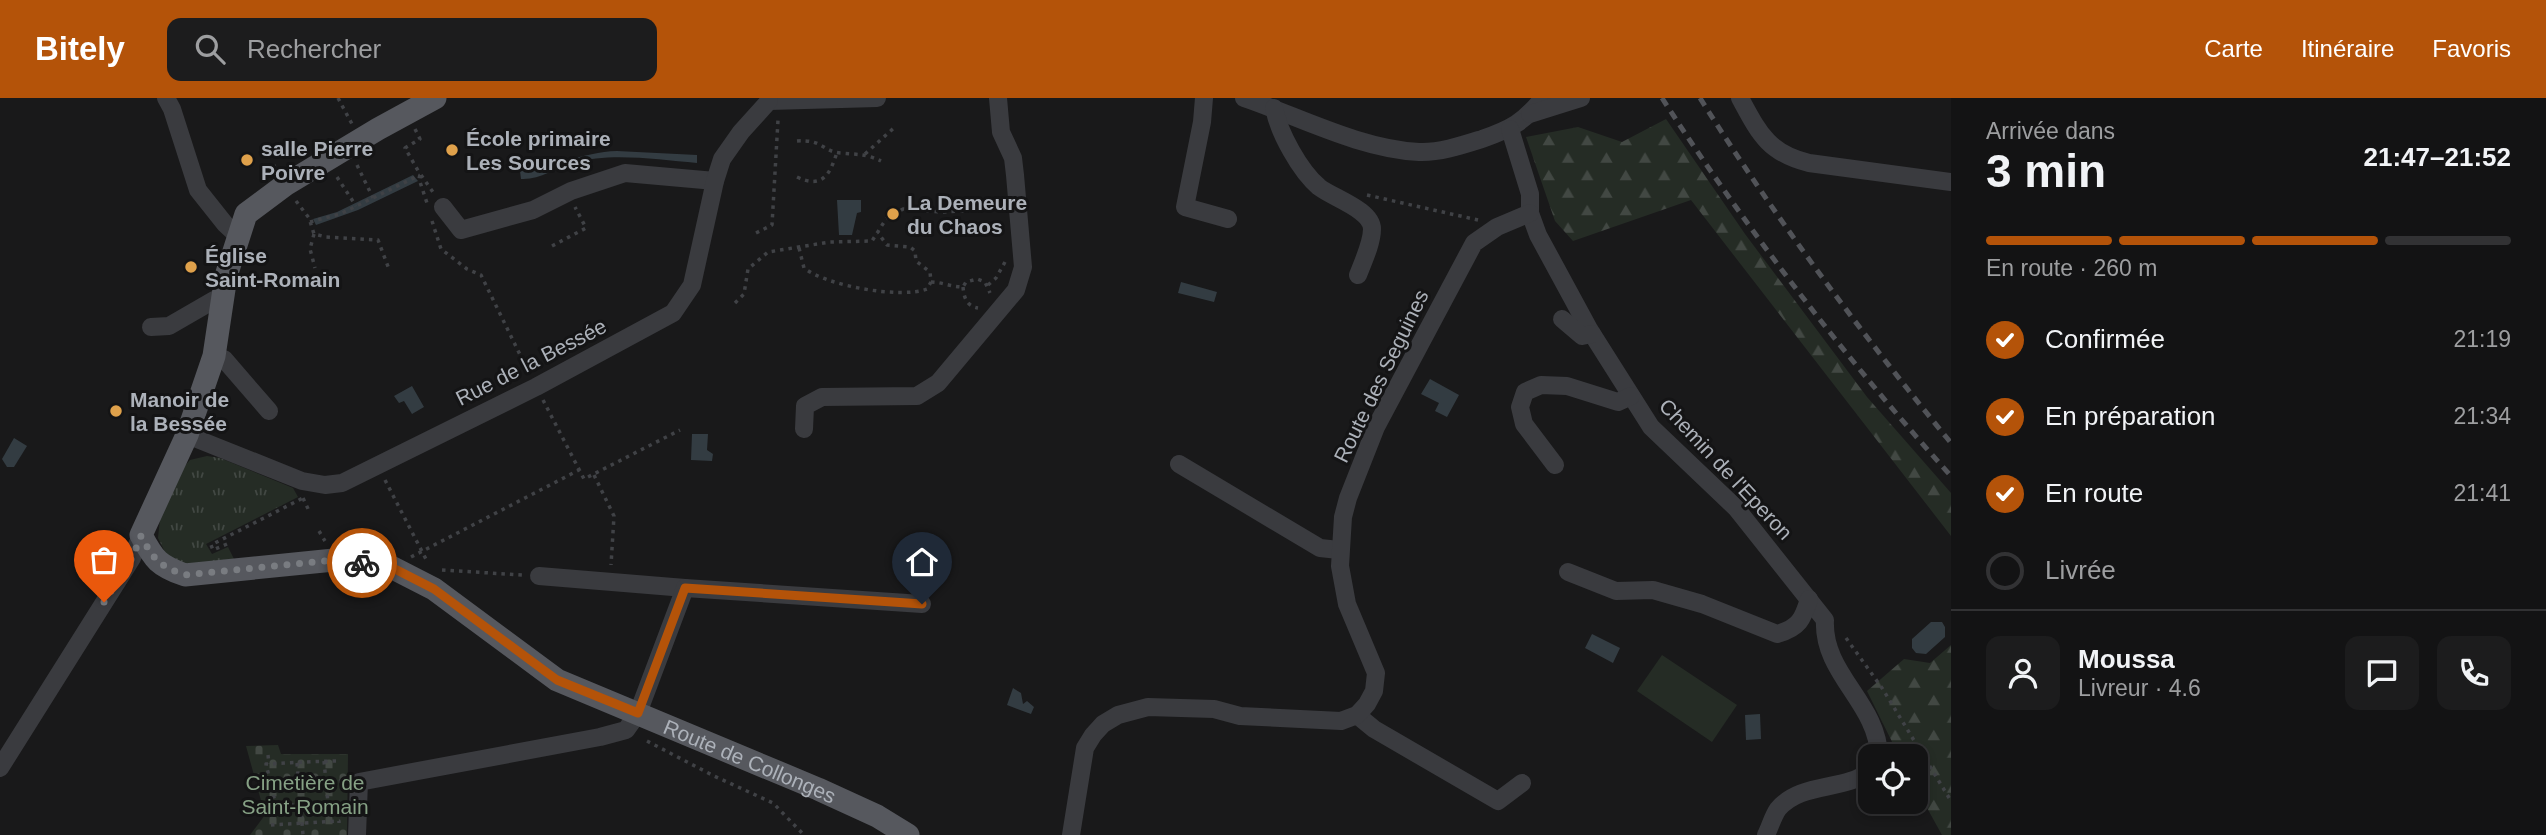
<!DOCTYPE html>
<html lang="fr">
<meta charset="utf-8">
<style>
body{margin:0;font-family:Arial,sans-serif;background:#1c1c1d;color:#f1f3f6;height:100vh;display:flex;flex-direction:column;font-size:26px;white-space:nowrap}
*{box-sizing:border-box;margin:0}
p{font-size:23px;color:#9d9ea0}
.icon{flex:none;width:38px;height:38px;fill:none;stroke:currentColor;stroke-width:2;stroke-linecap:round;stroke-linejoin:round}
.map{position:relative;flex:1;overflow:hidden}
.drawer{display:flex;flex-direction:column;background:#131314;width:595px}
.drawer>*{flex:none}
.buttons{position:absolute;left:1858px;top:646px;display:grid;gap:14px}
.buttons a{display:grid;place-items:center;width:70px;height:70px;border-radius:14px;background:#131314;box-shadow:0 4px 10px #0003,0 0 0 2px #323234;font-size:35px}
.pin{position:absolute;display:grid;place-items:center;width:60px;height:60px;color:#fff;margin:-72px -30px;border-radius:50% 50% 50% 0;rotate:-45deg;box-shadow:0 0 7px #0007}
.pin .icon{rotate:45deg}
.courier{position:absolute;display:grid;place-items:center;width:70px;height:70px;margin:-35px;border:5px solid #b45309;border-radius:50%;background:#fff;color:#222;box-shadow:0 2px 9px #0007}
.overview em{font-style:normal;font-weight:700}
.overview div{display:flex;flex-direction:column-reverse}
.overview{display:flex;align-items:center;justify-content:space-between;height:119px;padding:0 35px}
h1{font-size:46px;font-weight:700;line-height:52px}
.bar{display:grid;grid-template-columns:repeat(4,1fr);gap:10px 7px;align-content:center;height:84px;padding:0 35px}
.bar i{height:9px;border-radius:5px;background:#323234}
.bar .active{background:#b45309}
.bar p{grid-column:span 4}
.line{display:flex;align-items:center;gap:18px;padding:0 35px;border-top:2px solid #323234}
.line div{flex:1}
.round{display:grid;place-items:center;flex:none;width:74px;height:74px;border-radius:14px;background:#1c1c1d}
ol{padding:0 35px;list-style:none}
li{display:flex;align-items:center;gap:21px;height:77px}
li p{margin-inline-start:auto}
li .icon{padding:7px;border-radius:50%;background:#b45309;color:#fff;stroke-width:4}
li:last-child{color:#9d9ea0}
li i{width:38px;height:38px;border:4px solid #323234;border-radius:50%}
header{display:flex;align-items:center;gap:42px;box-sizing:border-box;height:98px;padding:0 35px;background:#b45309;color:#fff}
header strong{font-size:33px}
nav{display:flex;gap:38px;margin-inline-start:auto;font-size:24px}
.search{width:490px;height:63px;background:#1c1c1d;display:flex;align-items:center;gap:18px;box-sizing:border-box;padding:0 24px;border-radius:14px;color:#9d9ea0;font-size:26px}
main{display:flex;flex:1;min-height:0}
.map>svg:first-child{display:block}
</style>
<header>
<strong>Bitely</strong>
<div class="search"><svg class="icon" aria-label="search" viewBox="0 0 24 24"><circle cx="10" cy="10" r="6"/><path d="M15 15l6 6"/></svg>Rechercher</div>
<nav><a>Carte</a><a>Itinéraire</a><a>Favoris</a></nav>
</header>
<main>
<div class="map">
<svg width="1951" height="737" viewBox="0 0 1951 737">
<defs>
<pattern id="grass-tufts" width="24" height="20" patternUnits="userSpaceOnUse" patternTransform="scale(1.75)"><rect width="24" height="20" fill="#252c25"/><path d="M3 7l-1-3M5 7V3M7 7l1-3M15 17l-1-3M17 17v-4M19 17l1-3" fill="none" stroke="#424843"/></pattern>
<pattern id="forest-firs" width="22" height="20" patternUnits="userSpaceOnUse" patternTransform="scale(1.75)"><rect width="22" height="20" fill="#252c25"/><path d="M5 1l3.5 6h-7zM16 11l3.5 6h-7z" fill="#424843"/></pattern>
<pattern id="cemetery-stones" width="16" height="16" patternUnits="userSpaceOnUse" patternTransform="scale(1.75)"><rect width="16" height="16" fill="#252c25"/><path d="M2 7V4a2 2 0 0 1 4 0v3zM10 15v-3a2 2 0 0 1 4 0v3z" fill="#424843"/></pattern>
</defs>
<rect width="100%" height="100%" fill="#19191a"/>
<path fill="url(#grass-tufts)" d="M207,358L220,360L293,390L298,399L206,446L212,456L228,449L234,461L184,467L166,456L158,440L160,421L182,371L190,362Z"/>
<g fill="url(#forest-firs)">
<path d="M1666,21L1745,136L1867,299L1951,395V438L1691,102L1573,143L1555,123L1526,39L1578,29L1622,44Z"/>
<path d="M1951,547V737H1942L1916,690V658H1899L1867,593L1904,561L1930,565Z"/>
</g>
<path fill="url(#cemetery-stones)" d="M278,647L281,656H348L347,737H250L265,717L246,648Z"/>
<path fill="#252c25" d="M1662,557L1737,607L1712,644L1637,593Z"/>
<g fill="#333c42">
<path d="M617,53L697,57V65C657,62 612,54 573,65C555,70 540,82 521,81L520,73C553,70 582,54 617,53Z"/>
<path d="M413,77L418,83L358,112L316,127L313,121L337,114Z"/>
<path d="M837,102H861V114L857,115L852,137H839Z"/>
<path d="M1181,184L1217,194L1214,204L1178,195Z"/>
<path d="M1430,281L1459,297L1447,319L1435,313L1439,305L1421,296Z"/>
<path d="M412,288L424,309L412,316L404,303L399,305L394,298Z"/>
<path d="M692,336H708L707,352L713,356L712,363L691,362Z"/>
<path d="M14,340L27,348L14,369H7L2,361Z"/>
<path d="M1931,524H1942L1945,529V539L1926,556L1916,555L1912,550V541Z"/>
<path d="M1592,536L1620,550L1613,565L1585,550Z"/>
<path d="M1013,590L1021,595L1023,606L1027,603L1034,609L1031,616L1007,607Z"/>
<path d="M1760,616L1761,641L1746,642L1745,617Z"/>
</g>
<g fill="none" stroke-linecap="round" stroke-linejoin="round">
<g stroke="#404246" stroke-width="3.5" stroke-dasharray="3.5 5" stroke-linecap="butt">
<path d="M338,0L352,26"/>
<path d="M415,31L420,41L405,50L420,76L419,81L427,105"/>
<path d="M797,43C823,41 823,54 841,55C858,57 864,55 881,63"/>
<path d="M865,56L896,28"/>
<path d="M357,67L373,100"/>
<path d="M267,71L276,68"/>
<path d="M421,77L435,97"/>
<path d="M337,79L356,108"/>
<path d="M797,79C822,91 830,77 837,54"/>
<path d="M1367,97L1478,122"/>
<path d="M296,103L309,120L314,136L326,139L378,142L389,171"/>
<path d="M432,123L441,151L467,171L481,177L528,273"/>
<path d="M310,124L340,116L420,77"/>
<path d="M756,135L772,127L778,22L776,18"/>
<path d="M314,136L310,151L315,170"/>
<path d="M552,148L586,130L575,109"/>
<path d="M799,150L804,170C827,188 900,201 927,191L931,184L930,174L916,163L915,153L910,149L887,147L878,135"/>
<path d="M931,184C942,184 951,189 963,189L966,184L977,181L985,184L990,195"/>
<path d="M988,187L996,180L1005,164"/>
<path d="M963,189C964,199 966,208 978,210"/>
<path d="M735,205L744,196L748,171L768,154L830,144L872,143L886,121L903,111L941,114L977,112"/>
<path d="M543,302L584,381L680,332"/>
<path d="M594,377L614,418L611,467"/>
<path d="M385,382L428,465"/>
<path d="M303,400L310,415"/>
<path d="M319,433L325,443"/>
<path d="M227,446L213,452L211,447L303,400"/>
<path d="M411,459L579,372"/>
<path d="M442,472L522,477"/>
<path d="M1846,540L1882,590L1951,703"/>
<path d="M647,643L714,678L773,705L804,737"/>
<path d="M268,657L269,666"/>
<path d="M324,663L328,705L276,708L266,666C290,665 315,663 339,663"/>
<path d="M297,665L303,737"/>
<path d="M271,688L343,683"/>
<path d="M271,727L339,723V725"/>
</g>
<g stroke="#3a3b3f" stroke-width="18">
<path d="M166,0L172,11L198,92L225,126L239,139"/>
<path d="M1204,0L1202,24L1185,109L1228,121"/>
<path d="M1244,0C1300,19 1360,51 1419,54C1439,55 1463,47 1482,41C1511,31 1524,24 1543,0"/>
<path d="M1740,0C1759,35 1768,55 1809,65L1951,84"/>
<path d="M769,3L877,0"/>
<path d="M1274,10C1279,35 1300,73 1319,89C1333,100 1372,112 1372,131C1372,145 1363,164 1358,177"/>
<path d="M1530,16L1581,0"/>
<path d="M1510,31L1530,96V115L1538,137L1589,231L1651,329L1736,410L1825,522C1822,576 1878,605 1879,658"/>
<path d="M443,109L461,132L533,112L571,93L625,75L715,83"/>
<path d="M1562,221L1582,238L1592,236"/>
<path d="M151,229L169,228L214,202H223"/>
<path d="M214,258L224,261L269,313"/>
<path d="M804,331L805,308L822,299L917,298L938,285L1016,192L1023,169L1015,77L1013,60L1001,34L998,0"/>
<path d="M187,337L302,383L325,387L342,385L536,289L673,215L692,187L715,83L722,61L741,34L769,3"/>
<path d="M1179,366L1320,450L1339,452"/>
<path d="M1555,367L1524,326L1520,309L1525,294L1541,287L1567,288L1618,304L1631,298"/>
<path d="M1568,474L1616,493L1653,492L1702,506L1777,536C1799,530 1803,521 1809,501"/>
<path d="M539,478L685,490"/>
<path d="M1357,617L1374,631L1498,703L1522,685"/>
<path d="M0,670L132,460L141,437"/>
<path d="M357,737L359,684L600,639L626,632L638,615L685,490L922,506"/>
<path d="M1071,737L1085,650L1093,637L1103,626L1118,617L1148,609L1214,611L1240,618L1341,623L1357,617L1367,606L1374,593L1376,575L1347,506L1340,468L1343,419L1348,400L1376,329L1474,145L1497,129L1530,115"/>
<path d="M1766,737C1770,729 1773,718 1778,711C1802,683 1845,694 1871,672"/>
</g>
<path stroke="#56585e" stroke-width="23" id="s1" d="M435,0L378,31L285,87L246,116L226,178L214,258L187,337L141,437C154,462 159,468 185,477L334,462L393,470L434,491L557,582L818,691L877,718L908,737"/>
<g stroke="#515358" stroke-width="5" stroke-dasharray="9 7" stroke-linecap="butt">
<path d="M1662,0C1748,133 1845,260 1951,378"/>
<path d="M1700,0C1776,121 1861,235 1951,345"/>
</g>
</g>
<g fill="none" stroke-linecap="round" stroke-linejoin="round">
<path stroke="#797c81" stroke-width="7" stroke-dasharray="0 12.6" d="M104,504L132,460L141,438C154,462 159,468 185,477L334,462L362,465"/>
<path stroke="#b45309" stroke-width="9" d="M362,465L393,470L434,491L557,582L638,615L685,490L922,506"/>
</g>
<g fill="#dfa14b" stroke="#141415" stroke-width="2.5">
<circle cx="452" cy="52" r="7"/>
<circle cx="247" cy="62" r="7"/>
<circle cx="893" cy="116" r="7"/>
<circle cx="191" cy="169" r="7"/>
<circle cx="116" cy="313" r="7"/>
</g>
<g text-anchor="middle" dominant-baseline="central" stroke-width="6" stroke-linejoin="round" paint-order="stroke">
<g font-size="21" font-weight="bold" fill="#acb1b9" stroke="#141415" text-anchor="start">
<text x="466" y="40">École primaire<tspan x="466" dy="24">Les Sources</tspan></text>
<text x="261" y="50">salle Pierre<tspan x="261" dy="24">Poivre</tspan></text>
<text x="907" y="104">La Demeure<tspan x="907" dy="24">du Chaos</tspan></text>
<text x="205" y="157">Église<tspan x="205" dy="24">Saint-Romain</tspan></text>
<text x="130" y="301">Manoir de<tspan x="130" dy="24">la Bessée</tspan></text>
</g>
<g font-size="21" fill="#acb1b9" stroke="#141415">
<text transform="translate(531 264) rotate(-27)">Rue de la Bessée</text>
<text transform="translate(1381 278) rotate(-64)">Route des Seguines</text>
<text transform="translate(1726 371) rotate(47)">Chemin de l'Eperon</text>
<text stroke="none"><textPath href="#s1" startOffset="1241">Route de Collonges</textPath></text>
</g>
<g font-size="21" fill="#86a185" stroke="#141415">
<text x="305" y="684">Cimetière de<tspan x="305" dy="24">Saint-Romain</tspan></text>
</g>
</g>
</svg>
<div class="buttons">
<a><svg class="icon" aria-label="locate" viewBox="0 0 24 24"><circle cx="12" cy="12" r="6"/><path d="M12 2v4M12 18v4M2 12h4M18 12h4"/></svg></a>
</div>
<div class="pin" style="left:104px;top:504px;background:#ea580c"><svg class="icon" aria-label="bag" viewBox="0 0 24 24"><path d="M5 8h14l-1 12H6zM9 8a3 3 0 0 1 6 0"/></svg></div>
<div class="pin" style="left:922px;top:506px;background:#1f2937"><svg class="icon" aria-label="home" viewBox="0 0 24 24"><path d="M3 11l9-7 9 7M6 9v11h12V9"/></svg></div>
<div class="courier" style="left:362px;top:465px"><svg class="icon" aria-label="bike" viewBox="0 0 24 24"><circle cx="6" cy="16" r="4"/><circle cx="18" cy="16" r="4"/><path d="M6 16l4-8h5l3 8M10 8l3 8H6M13 5h3"/></svg></div>
</div>
<section class="drawer">
<div class="overview"><div><h1>3 min</h1><p>Arrivée dans</p></div><em>21:47–21:52</em></div>
<div class="bar"><i class="active"></i><i class="active"></i><i class="active"></i><i></i><p>En route · 260 m</p></div>
<ol>
<li><svg class="icon" aria-label="check" viewBox="0 0 24 24"><path d="M5 12l5 5 9-10"/></svg>Confirmée<p>21:19</p></li>
<li><svg class="icon" aria-label="check" viewBox="0 0 24 24"><path d="M5 12l5 5 9-10"/></svg>En préparation<p>21:34</p></li>
<li><svg class="icon" aria-label="check" viewBox="0 0 24 24"><path d="M5 12l5 5 9-10"/></svg>En route<p>21:41</p></li>
<li><i></i>Livrée</li>
</ol>
<div class="line" style="height:126px"><a class="round"><svg class="icon" aria-label="person" viewBox="0 0 24 24"><circle cx="12" cy="8" r="4"/><path d="M4 21q1-7 8-7t8 7"/></svg></a><div><b>Moussa</b><p>Livreur · 4.6</p></div><a class="round"><svg class="icon" aria-label="chat" viewBox="0 0 24 24"><path d="M4 5h16v11H9l-5 4z"/></svg></a><a class="round"><svg class="icon" aria-label="phone" viewBox="0 0 24 24"><path d="M5 4h4l2 5-3 2q2 4 5 5l2-3 5 2v4C11 20 4 13 5 4z"/></svg></a></div>
</section>
</main>
